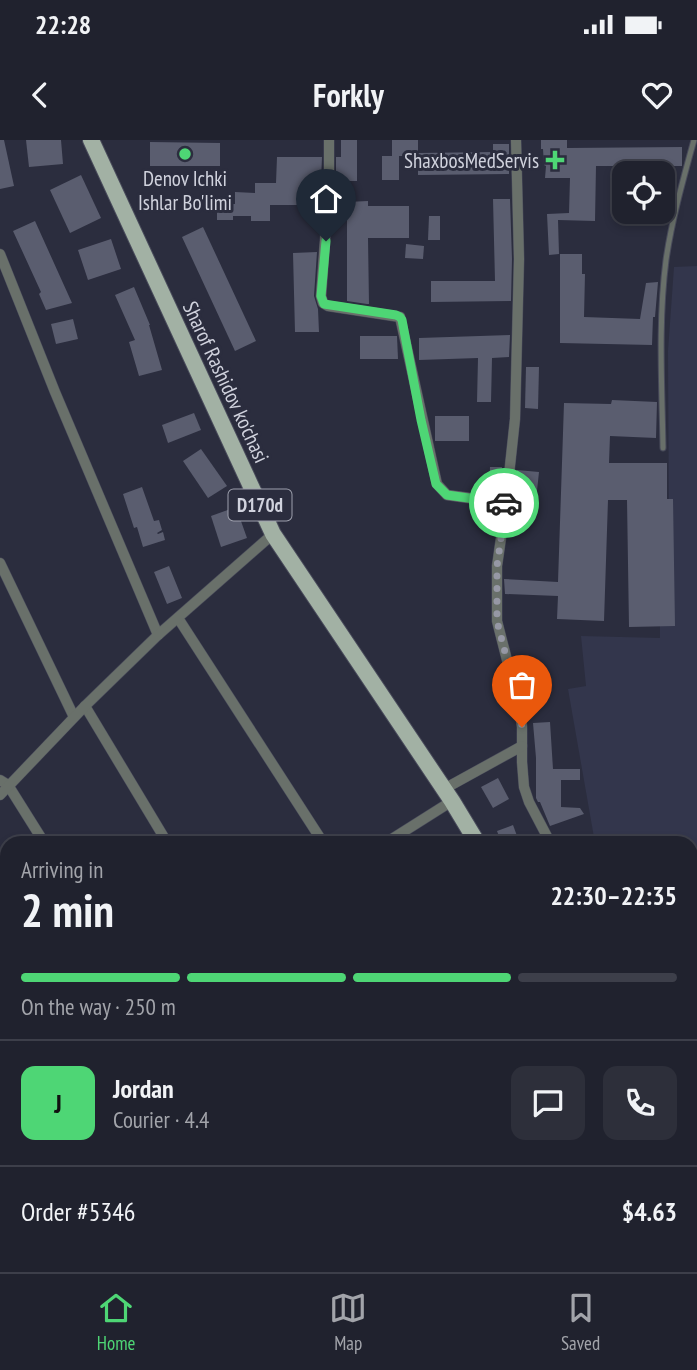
<!DOCTYPE html>
<meta charset="utf-8">
<style>
body{margin:0;font-family:"PT Sans Narrow",sans-serif;background:#2d2f3a;color:#f1f3f6;height:100vh;display:flex;flex-direction:column;font-size:26px;white-space:nowrap}
*{box-sizing:border-box;margin:0}
p{font-size:23px;color:#a2a4aa}
.icon{flex:none;width:38px;height:38px;fill:none;stroke:currentColor;stroke-width:2;stroke-linecap:round;stroke-linejoin:round}
.map{position:relative;flex:1;overflow:hidden}
.details{position:absolute;left:0px;top:696px;width:698px;height:436px;display:flex;flex-direction:column;background:#20222e;border-radius:21px 21px 0 0;box-shadow:0 4px 10px #0003,0 0 0 2px #3d3f4a}
.details>*{flex:none}
.controls{position:absolute;left:612px;top:21px;display:grid;gap:14px}
.controls a{display:grid;place-items:center;width:63px;height:63px;border-radius:14px;background:#20222e;box-shadow:0 4px 10px #0003,0 0 0 2px #3d3f4a;font-size:35px}
.pin{position:absolute;display:grid;place-items:center;width:60px;height:60px;color:#fff;margin:-72px -30px;border-radius:50% 50% 50% 0;rotate:-45deg;box-shadow:0 0 7px #0007}
.pin .icon{rotate:45deg}
.courier{position:absolute;display:grid;place-items:center;width:70px;height:70px;margin:-35px;border:5px solid #4ed675;border-radius:50%;background:#fff;color:#222;box-shadow:0 2px 9px #0007}
.headline em{font-style:normal;font-weight:700}
.headline div{display:flex;flex-direction:column-reverse}
.headline{display:flex;align-items:center;justify-content:space-between;height:119px;padding:0 21px}
h1{font-size:46px;font-weight:700;line-height:52px}
.bar{display:grid;grid-template-columns:repeat(4,1fr);gap:10px 7px;align-content:center;height:84px;padding:0 21px}
.bar i{height:9px;border-radius:5px;background:#3d3f4a}
.bar .current{background:#4ed675}
.bar p{grid-column:span 4}
.line{display:flex;align-items:center;gap:18px;padding:0 21px;border-top:2px solid #3d3f4a}
.line div{flex:1}
.round{display:grid;place-items:center;flex:none;width:74px;height:74px;border-radius:14px;background:#2d2f3a}
.status{display:flex;justify-content:space-between;align-items:center;height:49px;padding:0 35px;background:#20222e;direction:ltr}
.status svg{height:19px;fill:currentColor}
header{display:flex;justify-content:space-between;align-items:center;height:91px;padding:0 21px;background:#20222e;font-size:32px;font-weight:700}
.dock{display:flex;justify-content:space-around;align-items:center;height:98px;border-top:2px solid #3d3f4a;background:#20222e;font-size:19px;color:#a2a4aa}
.dock a{display:grid;justify-items:center;gap:4px}
.dock .current{color:#4ed675}
.map>svg:first-child{display:block}
</style>
<div class="status"><b>22:28</b><svg viewBox="0 0 49 12"><path d="M0 12V9h3v3zM5 12V6h3v6zM10 12V3h3v9zM15 12V0h3v12zM26 1h20v11H26zM47 4h2v5h-2z"/></svg></div>
<header><svg class="icon" aria-label="back" viewBox="0 0 24 24"><path d="M15 5l-7 7 7 7"/></svg>Forkly<svg class="icon" aria-label="heart" viewBox="0 0 24 24"><path d="M12 20l-8-8c-3-5 5-10 8-4 3-6 11-1 8 4z"/></svg></header>
<div class="map">
<svg width="697" height="1132" viewBox="0 0 697 1132">
<rect width="100%" height="100%" fill="#2b2d3e"/>
<path fill="#33364c" d="M697,126V793H691V704L595,703L568,549L586,546L581,496L660,498V384H669L668,211L674,127Z"/>
<g fill="#5a5d6f">
<path d="M0,0H4L14,46L0,49Z"/>
<path d="M26,0H61L63,24L29,27Z"/>
<path d="M341,0H357V41H336V17H341Z"/>
<path d="M392,0H418V13L493,12V4H509V34L418,35V16H392Z"/>
<path d="M541,0H567V8L682,7V26H596L595,81L558,80L559,114L549,115L547,74L569,73L570,38H545L546,26L544,25L543,9H541Z"/>
<path d="M150,2L220,3V26H150Z"/>
<rect x="382" y="16" width="17" height="24"/>
<path d="M277,17H322L320,65H270V81H251V76H233V80H217V64H235V52L255,53V43H276Z"/>
<path d="M81,35L101,78L70,93L50,50Z"/>
<path d="M493,59H510L512,119L511,161L431,162V141H495Z"/>
<path d="M368,61V66H409V98H368L369,164H367L347,161V62Z"/>
<path d="M429,76H440V100H428Z"/>
<path d="M35,81L72,163L46,170L39,154L41,152L13,91Z"/>
<path d="M203,87L256,201L235,211L182,97Z"/>
<path d="M111,99L121,129L88,140L78,110Z"/>
<path d="M406,104L424,106L423,119L405,118Z"/>
<path d="M317,112L314,156L318,169L319,192H295L293,113Z"/>
<path d="M560,114H582V134H585L584,177L640,179L646,143L658,142L655,177H653L652,205L560,203Z"/>
<path d="M134,147L150,185H149L162,230L139,236L129,202L135,200L115,155Z"/>
<path d="M73,179L78,199L56,204L51,184Z"/>
<path d="M510,195L509,217L492,218L491,262H477L478,218L419,220V198Z"/>
<path d="M360,196H397L398,219H360Z"/>
<path d="M526,227H539L538,269L525,268Z"/>
<path d="M612,260L657,262L656,298L610,296L609,323H667V359H673L675,486L629,487L627,360H608L604,481L557,479L558,456L505,454L504,439L558,442L564,263L611,264Z"/>
<path d="M194,273L201,290L168,303L162,285Z"/>
<rect x="435" y="276" width="34" height="25"/>
<path d="M201,309L227,346L208,358L183,321Z"/>
<path d="M490,327H502L499,355L489,353Z"/>
<path d="M517,330L539,332L534,379L518,378L519,364L513,363Z"/>
<path d="M142,347L154,381L159,380L162,390L157,393L158,394L163,392L165,400L143,407L137,387L134,388L123,354Z"/>
<path d="M236,367L247,398L221,407L211,376Z"/>
<path d="M169,426L182,458L167,464L154,432Z"/>
<path d="M550,582L553,629H580V640H561V667L580,668L584,674L550,686L540,662H538L536,658V618L533,583Z"/>
<path d="M498,638L509,659L493,668L481,647Z"/>
<path d="M513,685L520,704H502L497,691Z"/>
</g>
<g fill="none" stroke-linecap="round" stroke-linejoin="round">
<defs>
<path id="lane" d="M663,308C662,246 658,182 666,120C672,79 683,40 694,0"/>
<g id="street">
<path d="M329,0V45L321,156L323,163L328,166L400,177L437,344L447,355L506,363"/>
<path d="M516,0L519,119L515,279L506,363L497,426V481L520,571L522,587V622L524,647L529,662L551,704"/>
<path d="M0,114L55,252L158,495"/>
<path d="M0,423L74,577"/>
<path d="M178,478L324,704"/>
<path d="M85,566L168,704"/>
<path d="M0,640L8,645L45,704"/>
<path d="M444,649L522,606"/>
<path d="M0,655L85,566L158,495L273,394"/>
<path d="M384,704L452,661"/>
<path d="M691,830L697,827"/>
<path d="M0,921L7,939"/>
<path d="M691,1089L697,1080"/>
<path d="M294,1125L298,1132"/>
<path d="M424,1125L428,1132"/>
<path d="M563,1125L567,1132"/>
<path d="M60,1132L75,1125"/>
<path d="M613,1132L626,1125"/>
</g>
<g id="primary">
<path d="M91,0L273,394L452,661L478,704"/>
<path d="M691,916L697,921"/>
</g>
</defs>
<use href="#lane" stroke="#494b5b" stroke-width="7"/>
<use href="#street" stroke="#494b5b" stroke-width="11"/>
<use href="#primary" stroke="#494b5b" stroke-width="18"/>
<use href="#lane" stroke="#69706a" stroke-width="5"/>
<use href="#street" stroke="#69706a" stroke-width="10"/>
<use href="#primary" stroke="#a2b1a4" stroke-width="16"/>
</g>
<g fill="none" stroke-linecap="round" stroke-linejoin="round">
<path stroke="#9698a5" stroke-width="7" stroke-dasharray="0 12.6" d="M504,363H506L497,426V481L520,571L522,587"/>
<path stroke="#4ed675" stroke-width="9" d="M326,101L321,156L324,164L396,175L400,177L402,180L421,280L436,344L447,355L504,363"/>
</g>
<g fill="#4ed675" stroke="#2b2d3e" stroke-width="2.5">
<circle cx="185" cy="14" r="7"/>
<path d="M551.5 9.5h7v7h7v7h-7v7h-7v-7h-7v-7h7z"/>
</g>
<g text-anchor="middle" dominant-baseline="central" stroke-width="6" stroke-linejoin="round" paint-order="stroke">
<rect fill="#2b2d3e" stroke="#9ea0ad" stroke-width="2" x="228.5" y="349.5" width="63" height="31" rx="5"/>
<g font-size="19" font-weight="bold" fill="#d0d2dd">
<text x="260" y="365">D170d</text>
</g>
<g font-size="21" fill="#d0d2dd" stroke="#2b2d3e" text-anchor="end">
<text x="539" y="20">ShaxbosMedServis</text>
<text x="185" y="38" text-anchor="middle">Denov Ichki<tspan x="185" dy="24">Ishlar Bo'limi</tspan></text>
</g>
<g font-size="21" fill="#d0d2dd" stroke="#2b2d3e">
<text transform="translate(226 242) rotate(65)">Sharof Rashidov ko'chasi</text>
</g>
</g>
</svg>
<div class="controls">
<a><svg class="icon" aria-label="locate" viewBox="0 0 24 24"><circle cx="12" cy="12" r="6"/><path d="M12 2v4M12 18v4M2 12h4M18 12h4"/></svg></a>
</div>
<div class="pin" style="left:522px;top:587px;background:#ea580c"><svg class="icon" aria-label="bag" viewBox="0 0 24 24"><path d="M5 8h14l-1 12H6zM9 8a3 3 0 0 1 6 0"/></svg></div>
<div class="pin" style="left:326px;top:101px;background:#1f2937"><svg class="icon" aria-label="home" viewBox="0 0 24 24"><path d="M3 11l9-7 9 7M6 9v11h12V9"/></svg></div>
<div class="courier" style="left:504px;top:363px"><svg class="icon" aria-label="car" viewBox="0 0 24 24"><path d="M5 17H2v-5l4-1 3-4h7l3 4 3 1v5h-3M9 17h6M6 11h13"/><circle cx="7" cy="17" r="2"/><circle cx="17" cy="17" r="2"/></svg></div>
<section class="details">
<div class="headline"><div><h1>2 min</h1><p>Arriving in</p></div><em>22:30–22:35</em></div>
<div class="bar"><i class="current"></i><i class="current"></i><i class="current"></i><i></i><p>On the way · 250 m</p></div>
<div class="line" style="height:126px"><b class="round" style="background:#4ed675;color:#111">J</b><div><b>Jordan</b><p>Courier · 4.4</p></div><a class="round"><svg class="icon" aria-label="chat" viewBox="0 0 24 24"><path d="M4 5h16v11H9l-5 4z"/></svg></a><a class="round"><svg class="icon" aria-label="phone" viewBox="0 0 24 24"><path d="M5 4h4l2 5-3 2q2 4 5 5l2-3 5 2v4C11 20 4 13 5 4z"/></svg></a></div>
<div class="line" style="height:91px"><div>Order #5346</div><b>$4.63</b></div>
</section>
</div>
<nav class="dock">
<a class="current"><svg class="icon" aria-label="home" viewBox="0 0 24 24"><path d="M3 11l9-7 9 7M6 9v11h12V9"/></svg>Home</a>
<a><svg class="icon" aria-label="map" viewBox="0 0 24 24"><path d="M3 6l6-2 6 2 6-2v14l-6 2-6-2-6 2zM9 4v14M15 6v14"/></svg>Map</a>
<a><svg class="icon" aria-label="saved" viewBox="0 0 24 24"><path d="M7 4h10v16l-5-4-5 4z"/></svg>Saved</a>
</nav>
